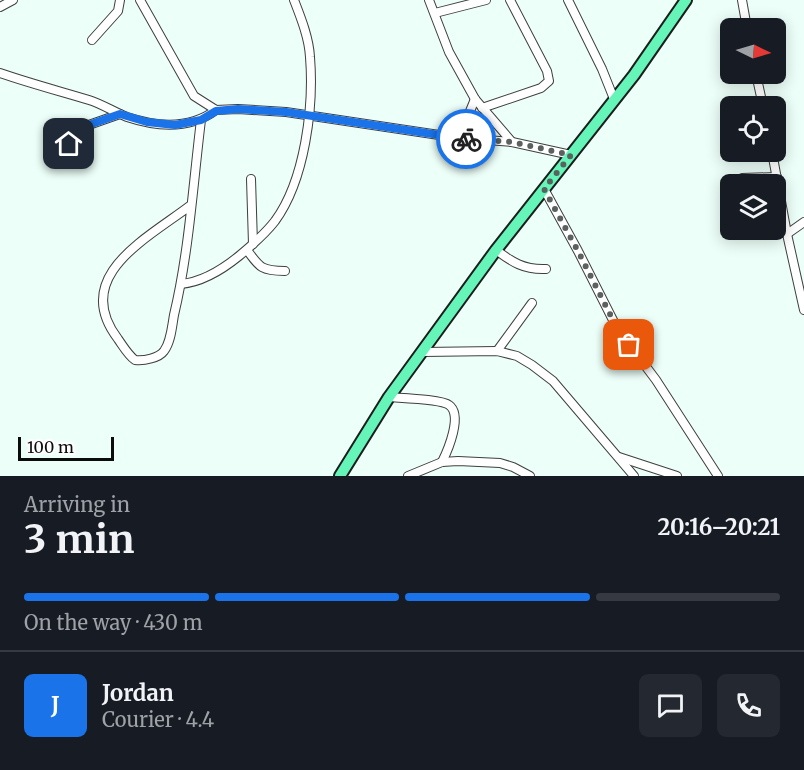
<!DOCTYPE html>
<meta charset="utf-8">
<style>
body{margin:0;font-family:Merriweather,serif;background:#242831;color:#f1f3f6;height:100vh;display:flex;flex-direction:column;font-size:22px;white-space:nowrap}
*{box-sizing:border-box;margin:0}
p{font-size:20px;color:#9ea1a6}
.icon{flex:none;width:33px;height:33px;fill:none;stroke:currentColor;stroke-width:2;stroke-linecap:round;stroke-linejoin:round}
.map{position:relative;height:476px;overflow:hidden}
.side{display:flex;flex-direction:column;background:#171b24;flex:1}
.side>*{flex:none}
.needle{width:39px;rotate:95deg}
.controls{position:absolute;left:720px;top:18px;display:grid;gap:12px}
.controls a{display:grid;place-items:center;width:66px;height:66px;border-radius:9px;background:#171b24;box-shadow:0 3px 15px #0003;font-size:30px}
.scale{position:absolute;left:18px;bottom:15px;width:96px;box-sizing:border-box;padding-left:6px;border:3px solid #0c0c0c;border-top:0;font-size:16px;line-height:21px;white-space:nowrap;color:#0c0c0c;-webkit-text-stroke:4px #fff;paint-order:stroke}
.pin{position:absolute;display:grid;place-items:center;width:51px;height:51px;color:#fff;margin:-26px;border-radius:12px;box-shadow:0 3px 9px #0006}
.courier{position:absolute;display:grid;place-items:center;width:60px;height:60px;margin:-30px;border:4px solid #1a73e8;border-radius:50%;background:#fff;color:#222;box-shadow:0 2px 8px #0007}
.head em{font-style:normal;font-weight:700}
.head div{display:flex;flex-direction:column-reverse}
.head{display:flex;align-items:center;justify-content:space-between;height:102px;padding:0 24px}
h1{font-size:39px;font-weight:700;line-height:45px}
.bar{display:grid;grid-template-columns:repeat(4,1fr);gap:9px 6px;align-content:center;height:72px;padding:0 24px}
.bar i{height:8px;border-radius:4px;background:#363941}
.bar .active{background:#1a73e8}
.bar p{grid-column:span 4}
.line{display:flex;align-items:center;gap:15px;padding:0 24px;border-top:2px solid #363941}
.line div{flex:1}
.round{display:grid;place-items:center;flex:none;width:63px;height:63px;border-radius:9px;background:#242831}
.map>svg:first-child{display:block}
</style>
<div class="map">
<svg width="804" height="476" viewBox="0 0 804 476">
<rect width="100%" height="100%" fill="#ecfff8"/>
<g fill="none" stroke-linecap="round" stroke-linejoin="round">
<defs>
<g id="minor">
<path d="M140,0L194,96L216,110L238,109L286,112L459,138L512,142L571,155"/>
<path d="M429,0L449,52L475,99L512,142"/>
<path d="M568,0L602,69L614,99"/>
<path d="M742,0L747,28"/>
<path d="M0,7L13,0"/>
<path d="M435,13L486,0"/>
<path d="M92,40L118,11L120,0"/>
<path d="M0,73C29,83 59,91 89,100C102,104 114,112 127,117C157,127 189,130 216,110"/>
<path d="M756,74L763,106"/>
<path d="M482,108L541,88L549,81L547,71L510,0"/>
<path d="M459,138L475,99"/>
<path d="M772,152L787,234L804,310"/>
<path d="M54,161L83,127L120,114"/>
<path d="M251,179L253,244"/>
<path d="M736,184L742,178L777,177"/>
<path d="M544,189L578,251L617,328L656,380L718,476"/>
<path d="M191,205C148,238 70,276 118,339C123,346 128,355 135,360C144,361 159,358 164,351C171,342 172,326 174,315C189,252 193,185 201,120"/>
<path d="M787,234L804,222"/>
<path d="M247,250C260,268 262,271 285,271"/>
<path d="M496,250C512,262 524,270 546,269"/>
<path d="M181,284C202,282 223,269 239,256C251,246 265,234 275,221C305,180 314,107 310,57C309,38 301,18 294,0"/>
<path d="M497,351L532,303"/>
<path d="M423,352L497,351L517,356L532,365L553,381L634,476"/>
<path d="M389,397C400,398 442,399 449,405C463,415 448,450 442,462"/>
<path d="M619,457L677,476"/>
<path d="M408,476L442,462L458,461L500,463L513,467L530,476"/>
</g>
<path id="major" d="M340,476L389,397L496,250L634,75L686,0"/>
</defs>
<use href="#minor" stroke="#3f3f3f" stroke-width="10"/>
<use href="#major" stroke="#1d1d1d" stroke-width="14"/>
<use href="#minor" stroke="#fff" stroke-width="8"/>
<use href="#major" stroke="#65f5b9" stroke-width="10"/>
</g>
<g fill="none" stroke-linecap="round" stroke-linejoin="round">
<path stroke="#5a615f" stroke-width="6" stroke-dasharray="0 10.8" d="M466,139L512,142L571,155L544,189L578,251L617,328L629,345"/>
<path stroke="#1a73e8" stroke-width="8" d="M69,144L83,127L120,114L147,122L175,125L201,120L216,111L238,109L286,112L466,139"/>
</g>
</svg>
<div class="controls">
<a><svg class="needle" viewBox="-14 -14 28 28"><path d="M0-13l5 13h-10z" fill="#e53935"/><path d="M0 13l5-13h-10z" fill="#9ea1a6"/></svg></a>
<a><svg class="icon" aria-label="locate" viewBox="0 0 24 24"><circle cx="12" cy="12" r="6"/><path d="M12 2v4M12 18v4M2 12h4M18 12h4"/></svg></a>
<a><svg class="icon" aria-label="layers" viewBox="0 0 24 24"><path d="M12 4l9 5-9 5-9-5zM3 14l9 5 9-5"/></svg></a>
</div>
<div class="scale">100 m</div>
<div class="pin" style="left:629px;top:345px;background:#ea580c"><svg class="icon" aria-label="bag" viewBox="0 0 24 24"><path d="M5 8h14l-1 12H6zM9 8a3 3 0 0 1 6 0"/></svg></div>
<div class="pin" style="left:69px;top:144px;background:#1f2937"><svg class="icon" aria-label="home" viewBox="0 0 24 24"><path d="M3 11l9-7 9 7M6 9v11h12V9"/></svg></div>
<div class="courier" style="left:466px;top:139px"><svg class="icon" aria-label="bike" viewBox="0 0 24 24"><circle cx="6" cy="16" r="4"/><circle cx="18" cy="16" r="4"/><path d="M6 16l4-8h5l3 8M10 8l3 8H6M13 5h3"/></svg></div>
</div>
<section class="side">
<div class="head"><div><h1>3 min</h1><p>Arriving in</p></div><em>20:16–20:21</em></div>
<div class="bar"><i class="active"></i><i class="active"></i><i class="active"></i><i></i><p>On the way · 430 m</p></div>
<div class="line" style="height:108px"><b class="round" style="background:#1a73e8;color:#fff">J</b><div><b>Jordan</b><p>Courier · 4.4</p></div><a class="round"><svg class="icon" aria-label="chat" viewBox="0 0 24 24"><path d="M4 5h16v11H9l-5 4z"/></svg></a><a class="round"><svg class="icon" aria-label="phone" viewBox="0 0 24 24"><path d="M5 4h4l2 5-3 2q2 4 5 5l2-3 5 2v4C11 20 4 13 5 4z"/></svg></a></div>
</section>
